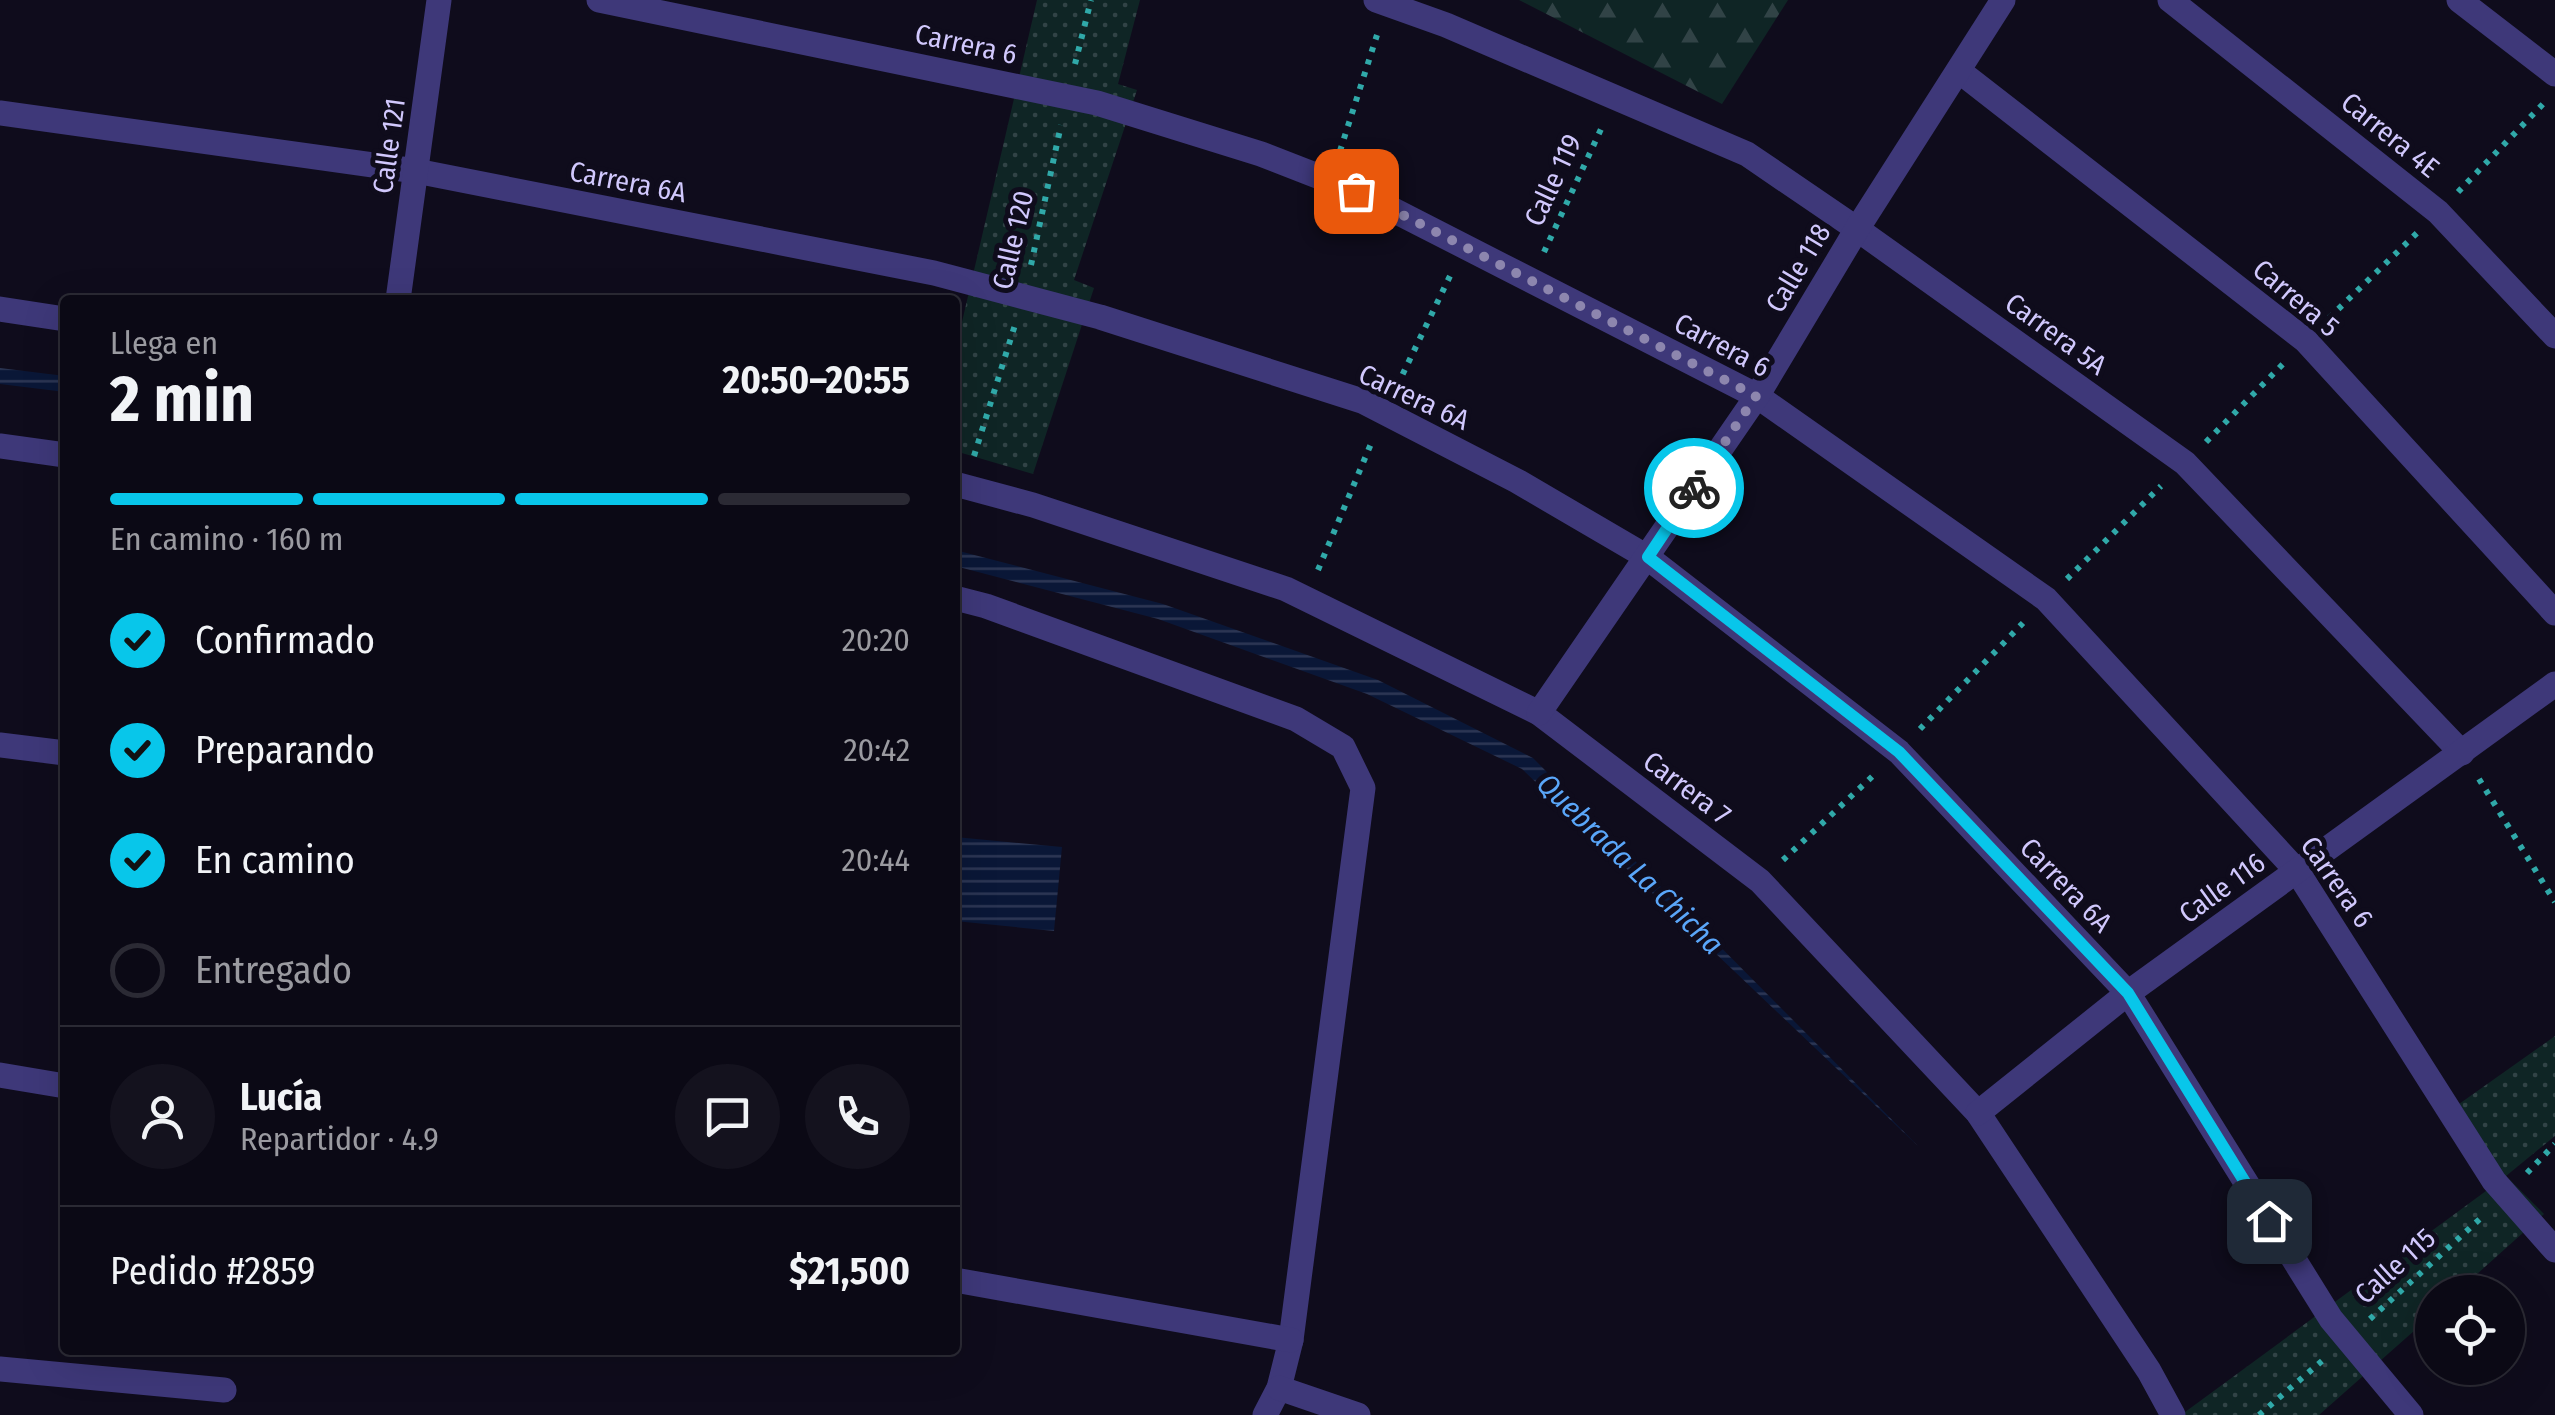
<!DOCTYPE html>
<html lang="es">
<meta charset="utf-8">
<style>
body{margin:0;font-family:"Fira Sans Condensed",sans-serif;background:#14121e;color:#f1f3f6;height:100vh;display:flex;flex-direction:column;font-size:38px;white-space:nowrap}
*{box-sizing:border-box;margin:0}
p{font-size:32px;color:#9a9aa0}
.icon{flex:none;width:55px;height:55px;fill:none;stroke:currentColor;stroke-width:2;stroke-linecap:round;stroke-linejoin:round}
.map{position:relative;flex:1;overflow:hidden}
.panel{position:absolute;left:60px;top:295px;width:900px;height:1060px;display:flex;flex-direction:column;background:#0b0915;border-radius:10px;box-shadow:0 10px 40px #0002,0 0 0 2px #2b2a34}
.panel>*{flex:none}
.fabs{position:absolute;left:2415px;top:1275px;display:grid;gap:20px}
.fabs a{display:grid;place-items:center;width:110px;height:110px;border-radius:50%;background:#0b0915;box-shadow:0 10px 40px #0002,0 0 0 2px #2b2a34;font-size:50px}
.pin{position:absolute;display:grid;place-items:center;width:85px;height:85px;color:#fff;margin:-42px;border-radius:20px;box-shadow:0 5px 15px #0006}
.courier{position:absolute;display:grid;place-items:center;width:100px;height:100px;margin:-50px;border:8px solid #08c6ea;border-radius:50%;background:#fff;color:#222;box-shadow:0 2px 12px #0007}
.overview em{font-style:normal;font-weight:700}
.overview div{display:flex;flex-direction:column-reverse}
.overview{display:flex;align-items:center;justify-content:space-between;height:170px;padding:0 50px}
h1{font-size:65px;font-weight:700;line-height:75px}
.bar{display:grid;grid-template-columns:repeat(4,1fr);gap:15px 10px;align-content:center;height:120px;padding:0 50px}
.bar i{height:12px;border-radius:8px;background:#2b2a34}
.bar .selected{background:#08c6ea}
.bar p{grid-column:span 4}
.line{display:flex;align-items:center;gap:25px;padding:0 50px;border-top:2px solid #2b2a34}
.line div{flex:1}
.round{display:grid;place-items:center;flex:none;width:105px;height:105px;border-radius:52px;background:#14121e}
ol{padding:0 50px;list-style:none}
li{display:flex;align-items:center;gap:30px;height:110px}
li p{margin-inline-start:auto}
li .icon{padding:10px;border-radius:50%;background:#08c6ea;color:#111;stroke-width:4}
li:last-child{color:#9a9aa0}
li i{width:55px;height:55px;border:5px solid #2b2a34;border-radius:50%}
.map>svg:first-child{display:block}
</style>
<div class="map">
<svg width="2555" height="1415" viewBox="0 0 2555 1415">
<defs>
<pattern id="forest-firs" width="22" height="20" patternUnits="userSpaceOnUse" patternTransform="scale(2.5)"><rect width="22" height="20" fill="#0f2525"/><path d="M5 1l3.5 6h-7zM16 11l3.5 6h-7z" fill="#314346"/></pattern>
<pattern id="park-dots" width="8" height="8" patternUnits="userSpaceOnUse" patternTransform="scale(2.5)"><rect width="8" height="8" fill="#0f2525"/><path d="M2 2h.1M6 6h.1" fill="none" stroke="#314346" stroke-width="1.8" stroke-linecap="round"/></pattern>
<pattern id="water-rules" width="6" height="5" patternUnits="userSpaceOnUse" patternTransform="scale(2.5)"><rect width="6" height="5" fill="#0a1737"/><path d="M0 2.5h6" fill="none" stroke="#2d3755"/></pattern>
</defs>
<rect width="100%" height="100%" fill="#0f0c1c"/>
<path fill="url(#forest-firs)" d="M1519,0H1788L1722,104Z"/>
<g fill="url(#park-dots)">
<path d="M1037,0H1140L1118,84L1137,90L1074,280L1094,288L1033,474L955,451V352Z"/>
<path d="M2555,1036V1136L2506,1176L2544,1214L2457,1292H2432V1315L2319,1415H2181L2505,1177L2459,1104Z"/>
</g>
<g fill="url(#water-rules)">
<path d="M0,368L65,376V392L0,384Z"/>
<path d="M955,550L1163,604L1378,680L1533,758L1919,1147L1522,769L1367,694L1158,619L955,566Z"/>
<path d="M955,837L1062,847L1054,931L955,921Z"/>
</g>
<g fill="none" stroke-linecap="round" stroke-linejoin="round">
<g stroke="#30a9a9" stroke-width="6" stroke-dasharray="5 8" stroke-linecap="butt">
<path d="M1075,64L1091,0"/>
<path d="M1340,151L1377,35"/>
<path d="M2458,192L2543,104"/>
<path d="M1544,252L1602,127"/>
<path d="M1031,265L1061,125"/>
<path d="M2329,318L2417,233"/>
<path d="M1397,386L1450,276"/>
<path d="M2206,442L2285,362"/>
<path d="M974,456L1015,325"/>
<path d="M1318,570L1373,439"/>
<path d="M2067,579L2161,486"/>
<path d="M1920,729L2023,623"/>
<path d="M2479,779L2555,902"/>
<path d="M1783,860L1876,773"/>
<path d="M2527,1173L2555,1144"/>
<path d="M2370,1319L2482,1217"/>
<path d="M2259,1415L2323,1360"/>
</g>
<g stroke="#3e3879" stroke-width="25">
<path d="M599,0L1097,103L1261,154L1356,191L1757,396L2046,599L2297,871L2494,1181L2555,1250"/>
<path d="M1376,0L1446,25L1747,154L1857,229L2185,463L2462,753"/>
<path d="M2170,0L2438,212L2555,336"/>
<path d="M2459,0L2555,74"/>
<path d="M1959,71L2306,341L2555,613"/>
<path d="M0,113L416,171L934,273L1100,317L1362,401L1517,481L1647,557L1899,752L2128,993L2331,1319L2411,1415"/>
<path d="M398,300L439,0"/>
<path d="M0,309L65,319"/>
<path d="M0,446L65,455"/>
<path d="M955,484L1033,505L1286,589L1539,713L1760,881L1978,1113L2149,1371L2173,1415"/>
<path d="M955,598L986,606L1296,719L1343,747L1363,788L1291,1340L1279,1388L1265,1415"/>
<path d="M1539,713L1757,396L1857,229L2003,0"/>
<path d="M0,745L65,753"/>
<path d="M0,1075L65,1086"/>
<path d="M1978,1113L2128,993L2555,684"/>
<path d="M955,1280L1291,1340"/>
<path d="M0,1369L224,1390"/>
<path d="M1279,1388L1358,1415"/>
</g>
</g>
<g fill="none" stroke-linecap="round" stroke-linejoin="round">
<path stroke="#8d86ae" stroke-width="10" stroke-dasharray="0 18" d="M1356,191L1756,396L1694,488"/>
<path stroke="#08c6ea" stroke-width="12" d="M1694,488L1648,557L1899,752L2128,993L2269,1221"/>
</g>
<g text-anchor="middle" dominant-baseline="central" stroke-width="10" stroke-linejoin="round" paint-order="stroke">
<g font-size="28" fill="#d1c8fd" stroke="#0f0c1c">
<text transform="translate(966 44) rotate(12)">Carrera 6</text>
<text transform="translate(2390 135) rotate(39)">Carrera 4E</text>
<text transform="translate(389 146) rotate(-82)">Calle 121</text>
<text transform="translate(1553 180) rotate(-65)">Calle 119</text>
<text transform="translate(628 182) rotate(11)">Carrera 6A</text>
<text transform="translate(1013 240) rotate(-77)">Calle 120</text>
<text transform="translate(1798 268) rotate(-59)">Calle 118</text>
<text transform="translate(2296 298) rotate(40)">Carrera 5</text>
<text transform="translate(2056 334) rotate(36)">Carrera 5A</text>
<text transform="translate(1722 345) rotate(28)">Carrera 6</text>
<text transform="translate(1414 397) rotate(25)">Carrera 6A</text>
<text transform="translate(1687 788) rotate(37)">Carrera 7</text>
<text transform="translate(2337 882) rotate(55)">Carrera 6</text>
<text transform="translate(2066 885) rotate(46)">Carrera 6A</text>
<text transform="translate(2222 888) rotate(-36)">Calle 116</text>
<text transform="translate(2395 1266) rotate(-42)">Calle 115</text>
</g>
<g font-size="30" font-style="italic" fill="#5aa6f9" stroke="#0f0c1c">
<text transform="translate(1630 864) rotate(44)">Quebrada La Chicha</text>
</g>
</g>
</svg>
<div class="fabs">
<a><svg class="icon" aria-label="locate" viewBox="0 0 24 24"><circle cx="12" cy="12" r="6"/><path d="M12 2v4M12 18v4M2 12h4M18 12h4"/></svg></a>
</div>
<div class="pin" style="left:1356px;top:191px;background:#ea580c"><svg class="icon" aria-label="bag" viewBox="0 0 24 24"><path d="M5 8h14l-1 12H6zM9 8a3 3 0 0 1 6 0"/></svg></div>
<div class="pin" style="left:2269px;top:1221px;background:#1f2937"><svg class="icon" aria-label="home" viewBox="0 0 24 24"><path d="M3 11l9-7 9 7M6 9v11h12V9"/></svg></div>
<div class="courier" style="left:1694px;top:488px"><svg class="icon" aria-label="bike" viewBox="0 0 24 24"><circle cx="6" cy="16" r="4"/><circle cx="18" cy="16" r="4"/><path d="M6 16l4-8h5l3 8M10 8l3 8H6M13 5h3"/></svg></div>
<section class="panel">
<div class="overview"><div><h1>2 min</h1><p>Llega en</p></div><em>20:50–20:55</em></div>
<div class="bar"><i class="selected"></i><i class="selected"></i><i class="selected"></i><i></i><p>En camino · 160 m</p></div>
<ol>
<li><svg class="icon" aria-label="check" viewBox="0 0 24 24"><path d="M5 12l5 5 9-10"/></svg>Confirmado<p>20:20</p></li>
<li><svg class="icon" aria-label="check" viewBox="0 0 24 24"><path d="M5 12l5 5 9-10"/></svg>Preparando<p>20:42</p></li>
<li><svg class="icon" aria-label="check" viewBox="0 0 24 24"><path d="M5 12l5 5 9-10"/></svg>En camino<p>20:44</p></li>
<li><i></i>Entregado</li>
</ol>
<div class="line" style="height:180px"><a class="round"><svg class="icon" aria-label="person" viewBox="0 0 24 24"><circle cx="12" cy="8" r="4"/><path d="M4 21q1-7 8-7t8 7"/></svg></a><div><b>Lucía</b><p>Repartidor · 4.9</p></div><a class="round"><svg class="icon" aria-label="chat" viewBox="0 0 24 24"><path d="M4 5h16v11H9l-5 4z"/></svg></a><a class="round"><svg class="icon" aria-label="phone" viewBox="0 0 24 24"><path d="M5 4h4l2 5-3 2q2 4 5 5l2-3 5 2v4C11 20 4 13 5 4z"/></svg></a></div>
<div class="line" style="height:130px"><div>Pedido #2859</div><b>$21,500</b></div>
</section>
</div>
